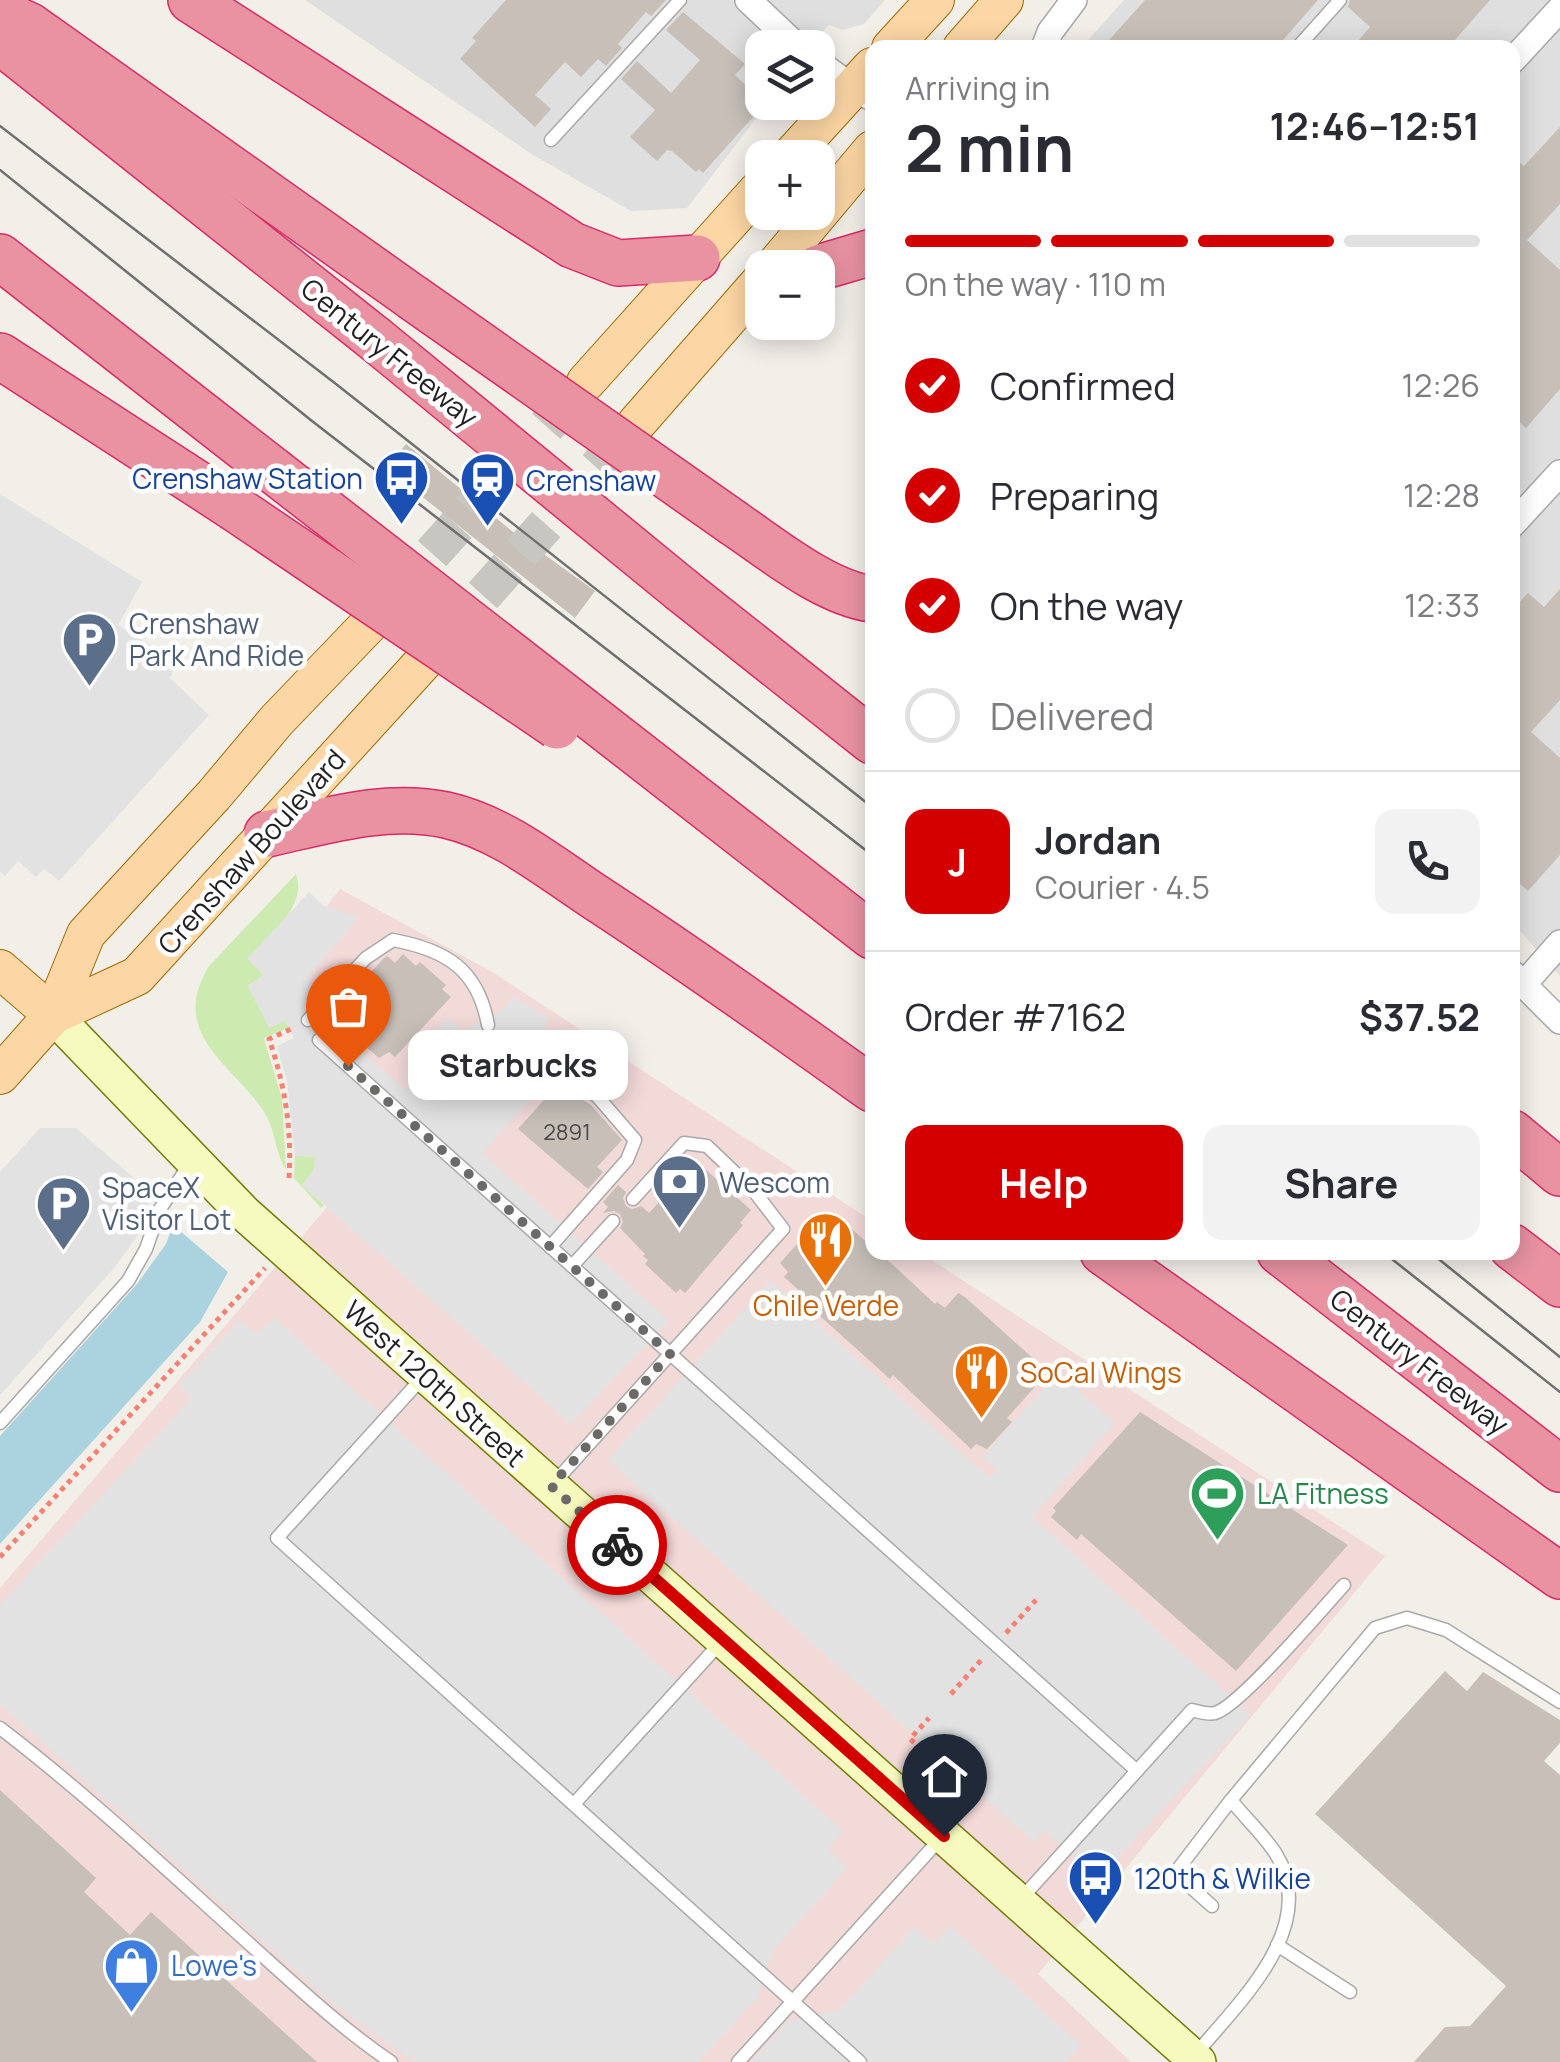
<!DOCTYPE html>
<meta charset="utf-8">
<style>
body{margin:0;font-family:Manrope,sans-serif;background:#f2f2f3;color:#2b2b33;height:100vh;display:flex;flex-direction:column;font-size:38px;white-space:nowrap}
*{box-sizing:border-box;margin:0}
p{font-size:32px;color:#7c7c81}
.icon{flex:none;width:55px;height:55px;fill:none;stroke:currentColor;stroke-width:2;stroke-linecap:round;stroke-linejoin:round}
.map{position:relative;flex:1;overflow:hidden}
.drawer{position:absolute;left:865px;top:40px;width:655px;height:1220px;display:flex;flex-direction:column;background:#fff;border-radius:20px;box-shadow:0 5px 25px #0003}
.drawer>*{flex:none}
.fabs{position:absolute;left:745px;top:30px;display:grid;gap:20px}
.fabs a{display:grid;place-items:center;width:90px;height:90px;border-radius:20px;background:#fff;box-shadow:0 5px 25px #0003;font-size:50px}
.pin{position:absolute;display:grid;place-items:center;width:85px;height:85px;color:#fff;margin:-102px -42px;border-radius:50% 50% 50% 0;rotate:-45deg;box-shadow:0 0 10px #0007}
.pin .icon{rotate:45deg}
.courier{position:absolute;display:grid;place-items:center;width:100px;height:100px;margin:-50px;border:8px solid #d40000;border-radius:50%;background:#fff;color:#222;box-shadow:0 2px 12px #0007}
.bubble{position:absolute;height:70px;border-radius:20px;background:#fff;box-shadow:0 5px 25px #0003;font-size:32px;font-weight:700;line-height:70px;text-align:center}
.summary em{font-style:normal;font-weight:700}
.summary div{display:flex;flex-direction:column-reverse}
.summary{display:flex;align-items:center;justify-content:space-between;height:170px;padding:0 40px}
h1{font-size:65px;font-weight:700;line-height:75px}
.bar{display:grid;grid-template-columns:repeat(4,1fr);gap:15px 10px;align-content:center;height:120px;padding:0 40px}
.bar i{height:12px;border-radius:8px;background:#e1e1e2}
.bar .current{background:#d40000}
.bar p{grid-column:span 4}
.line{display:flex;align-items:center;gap:25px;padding:0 40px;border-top:2px solid #e1e1e2}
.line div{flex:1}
.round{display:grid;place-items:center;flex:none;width:105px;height:105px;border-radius:20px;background:#f2f2f3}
ol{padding:0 40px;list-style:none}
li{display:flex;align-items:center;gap:30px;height:110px}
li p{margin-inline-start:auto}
li .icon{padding:10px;border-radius:50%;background:#d40000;color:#fff;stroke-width:4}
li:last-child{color:#7c7c81}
li i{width:55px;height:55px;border:5px solid #e1e1e2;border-radius:50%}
.action{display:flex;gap:20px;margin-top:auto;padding:20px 40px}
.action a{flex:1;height:115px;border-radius:20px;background:#d40000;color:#fff;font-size:40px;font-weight:700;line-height:115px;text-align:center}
.action a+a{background:#f2f2f3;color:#2b2b33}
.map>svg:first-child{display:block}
</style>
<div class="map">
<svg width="1560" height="2062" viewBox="0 0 1560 2062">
<rect width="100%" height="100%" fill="#f2efe9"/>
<g fill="#e0dfdf">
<path d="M305,0H885L864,24L843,30L829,25L806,47L762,48V102L768,103L687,208L631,211L533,155Z"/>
<path d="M1124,0H1560V976L1512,922V48H1081Z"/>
</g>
<path fill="#f2dad9" d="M340,889L494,973L872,1221V1252L921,1253L1385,1556L1038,1974L1131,2062H0V1588L327,1207L295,1017L271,979Z"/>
<g fill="#cdebb0">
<path d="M296,874C308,907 268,936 248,959L264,975L248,986L270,1027L285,1021L290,1027L264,1038L282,1099L286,1170C275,1152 276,1136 268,1119C241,1068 165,1038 209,966Z"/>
<path d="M295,1156H315L314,1170L302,1185L324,1205L321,1208L294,1178Z"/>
</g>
<g fill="#e2e2e2">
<path d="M0,494L142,582L118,625L178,662L170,678L209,715L59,881L44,869L36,877L18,861L5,876L0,871Z"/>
<path d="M309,892L323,905L358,918L308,977L327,1020L406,1091L423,1072L409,1058L447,1018L463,1030L502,1011L513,996L550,1019L541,1035L563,1065L482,1153L669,1321L571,1424L302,1185L314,1170L315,1157L295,1156L287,1081L277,1046L294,1038L285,1021L269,1028L248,986L264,974L247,959Z"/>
<path d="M40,1128H76L152,1194L136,1238L115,1267L0,1395V1172Z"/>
<path d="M770,1280L989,1478L997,1470L982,1457L1059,1372L1115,1423L1032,1517L1251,1715L1099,1877L1044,1831L1034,1842L608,1460Z"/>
<path d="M273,1317L843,1831L828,1849L847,1868L773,1951L757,1998L699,2062H414L331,2002L0,1704V1605L192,1398L179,1385L240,1320L258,1334Z"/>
<path d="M950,1926L1081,2045L1066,2062H751L788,2021L840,2010L914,1927L933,1944Z"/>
</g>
<path fill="#aad3df" d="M173,1225L228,1272L200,1322L0,1544V1436L137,1284L166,1244Z"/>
<g fill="#c7bfb8">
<path d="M506,0H666L651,16L646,12L618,44L622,48L606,66L598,59L581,77L565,62L535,95L551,109L535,127L460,59L476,41L472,38Z"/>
<path d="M1145,0H1318L1276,48H1102Z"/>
<path d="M1350,0H1490L1448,48H1352L1370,27L1348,7Z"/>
<path d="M683,12L745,64L735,75L755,94L751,98L762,107L703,173L699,169L696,172L672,151L667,150L657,161L630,137L655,110L621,79L637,61L671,93L700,60L666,30Z"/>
<path d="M1560,127V204L1527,240L1560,270V389L1526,428L1512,416V156L1524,166Z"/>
<path d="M406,444L513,532L595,591L575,618L386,468Z"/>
<path d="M1560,589V700L1531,732L1560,758V855L1528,891L1512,877V610L1528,593L1544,607Z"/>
<path d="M403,954L416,966L420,962L446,985L442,989L451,997L395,1057L389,1052L379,1058L358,1040L361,1036L336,1011L340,1007L336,1004L352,988L355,990L383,959L387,956L395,963Z"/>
<path d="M558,1084L591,1105L622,1140L597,1167L603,1172L588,1189L518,1129Z"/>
<path d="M696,1161L751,1210L740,1223L743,1225L685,1293L680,1289L676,1293L645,1264L648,1260L643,1256L645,1254L620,1228L623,1222L620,1214L614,1211L603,1213L608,1207L603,1202L618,1185L626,1192L623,1198L626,1206L632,1209L641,1206L649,1213Z"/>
<path d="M834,1213L872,1247V1252H879L935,1304L937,1302L945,1308L958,1293L965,1297L1048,1372L1007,1418L1012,1422L987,1449L976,1444L971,1449L893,1375L890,1379L820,1316L823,1312L784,1277L788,1272L780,1263L797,1244L802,1249Z"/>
<path d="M1140,1412L1348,1545L1236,1671L1081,1534L1077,1540L1051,1517L1056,1511L1053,1508Z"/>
<path d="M1445,1671L1467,1691L1483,1672L1560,1720V1743L1544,1761L1560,1775V2062H1414L1445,2027L1470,2026L1506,1986L1315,1814Z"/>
<path d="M0,1790L96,1878L84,1892L130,1935L151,1912L317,2062H0Z"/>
</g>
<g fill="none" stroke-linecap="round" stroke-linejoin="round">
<g stroke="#c8c6c1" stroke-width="38" stroke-dasharray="38 19" stroke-linecap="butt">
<path d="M394,596L584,384"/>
<path d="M445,638L636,424"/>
</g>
<defs>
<g id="lane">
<path d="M1297,48L1340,0"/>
<path d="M551,140L680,0"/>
<path d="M308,1020L366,958L393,940C446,950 478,969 488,1025"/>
<path d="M319,1040L1137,1771"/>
<path d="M545,1064L597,1096L635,1140L627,1160L550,1247"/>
<path d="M572,1266L613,1221"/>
<path d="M424,1376L277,1538L860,2062"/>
<path d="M0,1423L128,1281L146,1249L160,1209L191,1162"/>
<path d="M553,1484L783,1229L754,1191L707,1146L684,1143L633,1199"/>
<path d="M0,1728C85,1793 164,1867 244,1939C291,1981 338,2026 391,2062"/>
<path d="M574,1804L722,1641"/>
<path d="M1020,1900L1192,1710C1200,1712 1208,1715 1215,1713C1239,1707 1322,1609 1344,1585"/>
<path d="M1212,1906L1175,1873L1231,1800"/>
<path d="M1277,1945L1350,1992"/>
<path d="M1195,2055C1238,2003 1321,1927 1276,1854C1264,1835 1245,1818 1231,1800L1375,1628L1407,1618L1446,1630L1560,1702"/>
<path d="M738,2062L941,1838"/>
</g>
<g id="street">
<path d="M748,0L799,48"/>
<path d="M1044,48L1050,32L1074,0"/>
<path d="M1512,61L1560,9"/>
<path d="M818,62L853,88L872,98"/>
<path d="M1512,525L1560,473"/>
<path d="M1512,973L1560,1021"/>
<path d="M1523,985L1560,943"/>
</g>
<path id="secondary" d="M53,1015L244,1213L1198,2062"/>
<g id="primary">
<path d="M891,48L935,0"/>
<path d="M962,48L1004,0"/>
<path d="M789,158L872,67"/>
<path d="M773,268L872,150"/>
<path d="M586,382L762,186"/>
<path d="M636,424L762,280"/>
<path d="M0,969L53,1015"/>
<path d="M53,1015L137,976L427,658"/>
<path d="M0,1075L53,1015L86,934L214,795L277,720L373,620"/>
</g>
<g id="highway">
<path d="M191,0L572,245L618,263L697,258"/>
<path d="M0,12L30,26L412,297"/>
<path d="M0,41L374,338"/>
<path d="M0,257L274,471"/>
<path d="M818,268L872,252"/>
<path d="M0,356L233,507"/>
<path d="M735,524C773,550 826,593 872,599"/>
<path d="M683,591L872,741"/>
<path d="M583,711L872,936"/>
<path d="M267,834C326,821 386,802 446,815C500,827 547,865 592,895C687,957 780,1023 872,1089"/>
<path d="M1512,1133L1560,1173"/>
<path d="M1512,1247L1560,1284"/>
<path d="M1103,1252L1560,1576"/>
<path d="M1280,1252L1560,1469"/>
</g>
</defs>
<use href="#lane" stroke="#a9a9a9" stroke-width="15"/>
<use href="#street" stroke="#a9a9a9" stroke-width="28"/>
<use href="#secondary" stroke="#707d05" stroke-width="38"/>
<use href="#primary" stroke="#a06b00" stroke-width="40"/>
<use href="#highway" stroke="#dc2a67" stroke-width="48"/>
<g stroke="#fa8072" stroke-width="5" stroke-dasharray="5 5" stroke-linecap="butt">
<path d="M289,1178C292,1129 285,1085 269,1039L291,1029"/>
<path d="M0,1557L265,1268"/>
<path d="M1006,1633L1036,1600"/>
<path d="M951,1694L982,1659"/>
<path d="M922,1763L929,1755L910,1739L929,1718"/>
</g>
<use href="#lane" stroke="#fff" stroke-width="12"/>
<use href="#street" stroke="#fff" stroke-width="25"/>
<use href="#secondary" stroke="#f7fabf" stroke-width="35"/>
<use href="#primary" stroke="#fcd6a4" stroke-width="38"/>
<use href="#highway" stroke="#e892a2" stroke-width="45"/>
<g stroke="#707070" stroke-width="2.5">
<path d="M0,126L336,384L872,807"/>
<path d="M0,170L312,421L872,855"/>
<path d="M1383,1252L1560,1392"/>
<path d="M1430,1252L1560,1357"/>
</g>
<defs>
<g id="highway-bridge">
<path d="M412,297L735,524"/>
<path d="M374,338L683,591"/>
<path d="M274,471L583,711"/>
<path d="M233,507L557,726"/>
</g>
</defs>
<use href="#highway-bridge" stroke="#dc2a67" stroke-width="48" stroke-linecap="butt"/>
<use href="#highway-bridge" stroke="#e892a2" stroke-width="45"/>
</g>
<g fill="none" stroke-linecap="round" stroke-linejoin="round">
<path stroke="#6b6a68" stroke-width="10" stroke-dasharray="0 18" d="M348,1066L670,1354L551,1486L617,1545"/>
<path stroke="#d40000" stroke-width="12" d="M617,1545L944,1836"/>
</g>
<defs>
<symbol id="bus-pin" viewBox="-11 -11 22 30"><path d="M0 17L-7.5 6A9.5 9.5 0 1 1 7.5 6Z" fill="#1a4fb4" stroke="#fff"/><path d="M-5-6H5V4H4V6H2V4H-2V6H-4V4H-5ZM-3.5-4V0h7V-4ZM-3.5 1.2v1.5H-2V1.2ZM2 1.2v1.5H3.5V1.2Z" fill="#fff"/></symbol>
<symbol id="station-pin" viewBox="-11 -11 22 30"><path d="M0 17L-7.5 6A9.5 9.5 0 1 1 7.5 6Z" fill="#1a4fb4" stroke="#fff"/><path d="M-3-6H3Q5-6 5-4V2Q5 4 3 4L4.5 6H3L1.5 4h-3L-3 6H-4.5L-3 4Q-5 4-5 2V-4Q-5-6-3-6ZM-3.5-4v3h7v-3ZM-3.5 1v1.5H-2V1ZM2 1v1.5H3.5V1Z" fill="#fff"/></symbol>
<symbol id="parking-pin" viewBox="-11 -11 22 30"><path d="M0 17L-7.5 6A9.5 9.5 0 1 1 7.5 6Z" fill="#5c6f8a" stroke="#fff"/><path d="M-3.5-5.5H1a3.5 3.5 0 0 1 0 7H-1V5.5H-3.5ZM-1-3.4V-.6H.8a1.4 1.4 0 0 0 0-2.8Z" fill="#fff"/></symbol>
<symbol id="bank-pin" viewBox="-11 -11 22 30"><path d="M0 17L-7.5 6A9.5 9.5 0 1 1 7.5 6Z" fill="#5c6f8a" stroke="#fff"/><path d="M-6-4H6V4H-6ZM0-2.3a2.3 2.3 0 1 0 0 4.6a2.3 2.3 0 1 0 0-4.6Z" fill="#fff"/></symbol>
<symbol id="restaurant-pin" viewBox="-11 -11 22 30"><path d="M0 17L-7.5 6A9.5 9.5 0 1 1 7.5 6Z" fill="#e8710a" stroke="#fff"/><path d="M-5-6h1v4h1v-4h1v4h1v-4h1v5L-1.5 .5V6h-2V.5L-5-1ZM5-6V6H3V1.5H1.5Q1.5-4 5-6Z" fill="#fff"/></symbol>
<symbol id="stadium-pin" viewBox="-11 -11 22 30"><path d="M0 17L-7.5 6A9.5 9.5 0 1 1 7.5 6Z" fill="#2e9e5b" stroke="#fff"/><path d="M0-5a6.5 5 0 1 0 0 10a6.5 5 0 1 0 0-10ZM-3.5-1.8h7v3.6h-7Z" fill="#fff"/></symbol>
<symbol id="shop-pin" viewBox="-11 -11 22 30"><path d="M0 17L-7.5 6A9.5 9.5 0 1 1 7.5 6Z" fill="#3f7fe0" stroke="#fff"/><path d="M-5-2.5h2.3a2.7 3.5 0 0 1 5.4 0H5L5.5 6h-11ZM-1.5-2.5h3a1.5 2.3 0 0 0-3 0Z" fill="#fff"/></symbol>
</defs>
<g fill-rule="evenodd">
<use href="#bus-pin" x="370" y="446" width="63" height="86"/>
<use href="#station-pin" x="456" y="448" width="63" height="86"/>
<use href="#parking-pin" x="58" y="608" width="63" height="86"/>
<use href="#bank-pin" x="648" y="1150" width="63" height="86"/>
<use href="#parking-pin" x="32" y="1172" width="63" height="86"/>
<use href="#restaurant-pin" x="794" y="1208" width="63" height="86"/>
<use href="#restaurant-pin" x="950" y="1340" width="63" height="86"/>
<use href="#stadium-pin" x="1186" y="1462" width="63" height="86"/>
<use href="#bus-pin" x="1064" y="1846" width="63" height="86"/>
<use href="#shop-pin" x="100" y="1934" width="63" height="86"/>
</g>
<g text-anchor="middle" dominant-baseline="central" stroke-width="9" stroke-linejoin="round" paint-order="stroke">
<g font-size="22" fill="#4b4948">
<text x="567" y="1132">2891</text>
</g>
<g font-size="28" fill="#222" stroke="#fff">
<text transform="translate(390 352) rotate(39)">Century Freeway</text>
<text transform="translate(251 851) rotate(-48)">Crenshaw Boulevard</text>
<text transform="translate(1420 1361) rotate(38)">Century Freeway</text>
<text transform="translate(435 1383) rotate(42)">West 120th Street</text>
</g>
<g font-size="28" fill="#164399" stroke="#fff" text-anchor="start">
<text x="363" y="478" text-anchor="end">Crenshaw Station</text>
<text x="526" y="480">Crenshaw</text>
<text x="1134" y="1878">120th &amp; Wilkie</text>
</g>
<g font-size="28" fill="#4e5e75" stroke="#fff" text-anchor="start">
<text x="129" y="623">Crenshaw<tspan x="129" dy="32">Park And Ride</tspan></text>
<text x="719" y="1182">Wescom</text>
<text x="102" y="1187">SpaceX<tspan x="102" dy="32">Visitor Lot</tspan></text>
</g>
<g font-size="28" fill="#c56008" stroke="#fff">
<text x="826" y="1305">Chile Verde</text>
<text x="1020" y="1372" text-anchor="start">SoCal Wings</text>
</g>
<g font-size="28" fill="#27864d" stroke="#fff" text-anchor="start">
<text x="1257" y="1493">LA Fitness</text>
</g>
<g font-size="28" fill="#366cbe" stroke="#fff" text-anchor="start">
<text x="171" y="1965">Lowe's</text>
</g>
</g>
</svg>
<div class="fabs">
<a><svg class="icon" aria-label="layers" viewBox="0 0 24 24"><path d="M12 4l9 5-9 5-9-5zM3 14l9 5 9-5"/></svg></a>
<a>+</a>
<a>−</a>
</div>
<div class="pin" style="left:348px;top:1066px;background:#ea580c"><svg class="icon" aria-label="bag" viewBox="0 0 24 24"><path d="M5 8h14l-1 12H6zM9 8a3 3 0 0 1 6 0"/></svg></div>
<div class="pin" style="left:944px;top:1836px;background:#1f2937"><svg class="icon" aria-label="home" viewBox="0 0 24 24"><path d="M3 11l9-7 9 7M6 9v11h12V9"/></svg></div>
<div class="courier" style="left:617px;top:1545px"><svg class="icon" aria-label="bike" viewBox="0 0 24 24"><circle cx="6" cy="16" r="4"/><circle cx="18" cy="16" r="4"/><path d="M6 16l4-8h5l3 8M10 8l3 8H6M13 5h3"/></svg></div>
<div class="bubble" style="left:408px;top:1030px;width:220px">Starbucks</div>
<section class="drawer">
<div class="summary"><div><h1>2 min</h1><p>Arriving in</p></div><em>12:46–12:51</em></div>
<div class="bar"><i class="current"></i><i class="current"></i><i class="current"></i><i></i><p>On the way · 110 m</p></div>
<ol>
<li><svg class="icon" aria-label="check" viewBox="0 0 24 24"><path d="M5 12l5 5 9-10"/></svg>Confirmed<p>12:26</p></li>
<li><svg class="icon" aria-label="check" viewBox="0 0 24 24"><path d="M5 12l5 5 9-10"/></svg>Preparing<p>12:28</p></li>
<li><svg class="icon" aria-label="check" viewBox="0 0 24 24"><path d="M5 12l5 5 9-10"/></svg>On the way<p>12:33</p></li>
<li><i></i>Delivered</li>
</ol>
<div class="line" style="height:180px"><b class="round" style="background:#d40000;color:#fff">J</b><div><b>Jordan</b><p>Courier · 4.5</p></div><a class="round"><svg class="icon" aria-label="phone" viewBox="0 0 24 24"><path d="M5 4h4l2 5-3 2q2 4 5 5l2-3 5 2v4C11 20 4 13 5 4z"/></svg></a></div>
<div class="line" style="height:130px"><div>Order #7162</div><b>$37.52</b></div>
<div class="action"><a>Help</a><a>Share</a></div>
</section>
</div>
